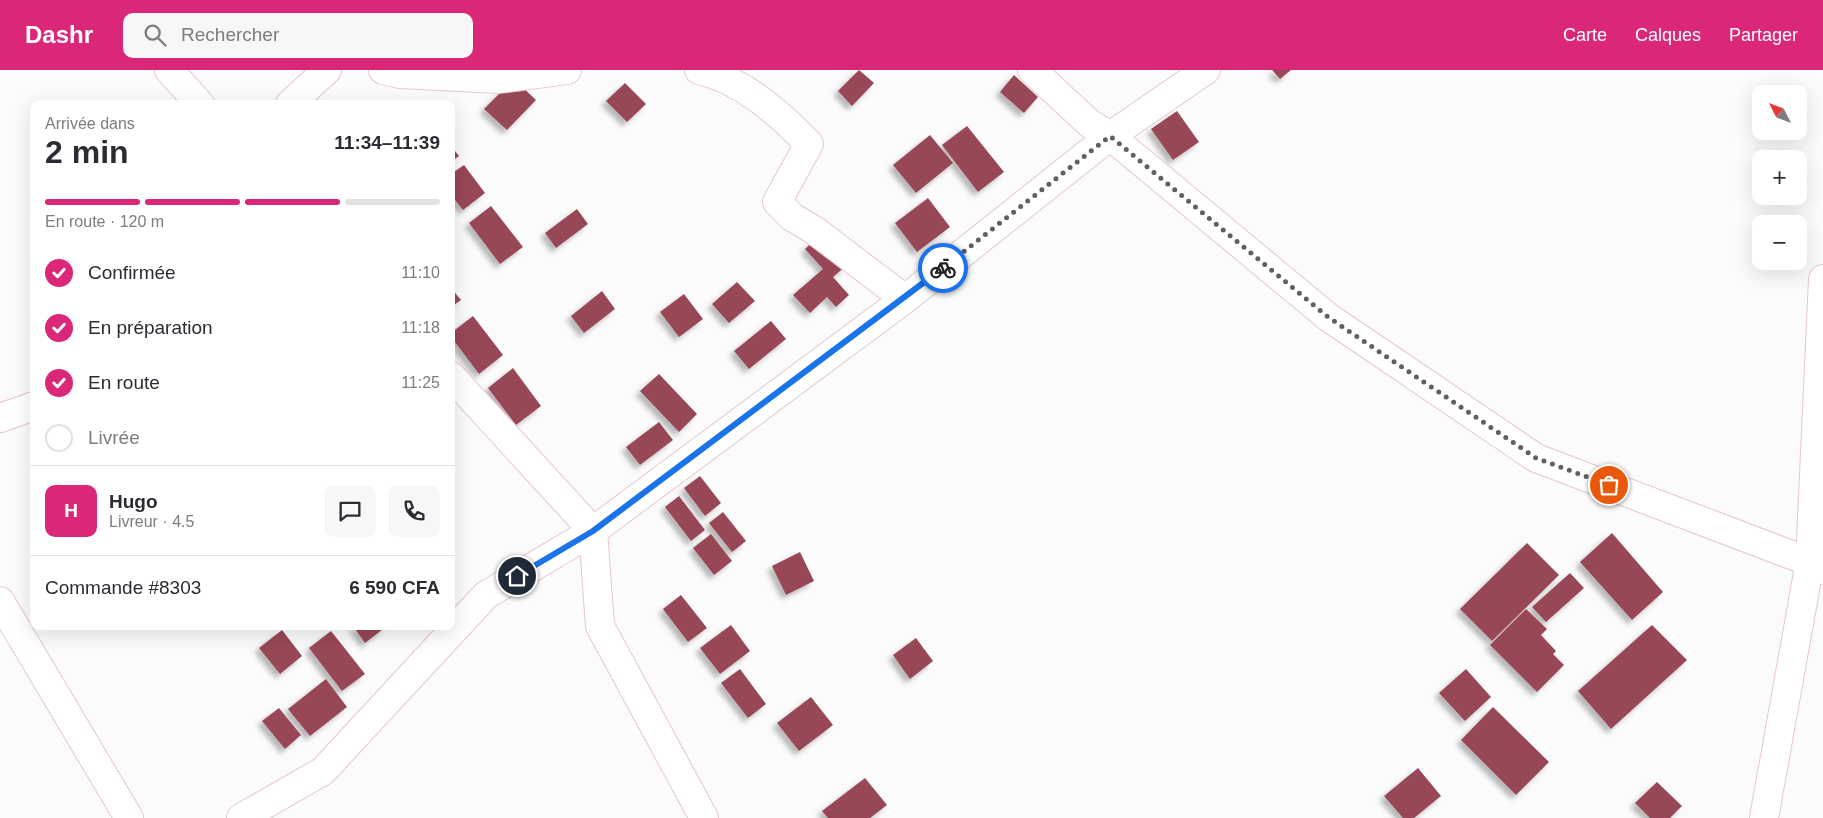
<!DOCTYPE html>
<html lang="fr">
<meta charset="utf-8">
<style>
body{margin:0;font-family:Helvetica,sans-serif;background:#f7f7f7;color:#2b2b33;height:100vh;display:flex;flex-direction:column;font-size:19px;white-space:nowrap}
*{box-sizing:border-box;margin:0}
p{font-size:16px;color:#7c7c81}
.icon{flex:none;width:28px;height:28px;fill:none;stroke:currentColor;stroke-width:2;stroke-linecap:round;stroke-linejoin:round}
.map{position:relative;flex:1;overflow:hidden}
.panel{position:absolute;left:30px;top:30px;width:425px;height:530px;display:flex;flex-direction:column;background:#fff;border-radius:10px;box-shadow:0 5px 20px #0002}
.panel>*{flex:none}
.needle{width:32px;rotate:312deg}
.tools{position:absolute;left:1752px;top:15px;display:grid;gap:10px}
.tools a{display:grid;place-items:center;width:55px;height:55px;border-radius:10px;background:#fff;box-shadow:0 5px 20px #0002;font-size:25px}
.pin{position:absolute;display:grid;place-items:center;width:42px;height:42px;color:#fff;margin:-21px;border:2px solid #fff;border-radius:50%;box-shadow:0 1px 5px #0007}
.courier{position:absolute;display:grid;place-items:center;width:50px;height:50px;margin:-25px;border:4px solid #1a73e8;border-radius:50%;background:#fff;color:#222;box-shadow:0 1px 6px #0007}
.headline em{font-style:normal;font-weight:700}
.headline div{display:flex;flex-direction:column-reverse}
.headline{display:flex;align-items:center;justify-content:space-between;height:85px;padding:0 15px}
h1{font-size:32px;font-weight:700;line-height:38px}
.bar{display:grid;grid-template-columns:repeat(4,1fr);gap:8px 5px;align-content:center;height:60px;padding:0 15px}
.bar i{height:6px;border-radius:4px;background:#e1e1e2}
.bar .active{background:#db2777}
.bar p{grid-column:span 4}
.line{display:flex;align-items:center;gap:12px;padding:0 15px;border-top:1px solid #e1e1e2}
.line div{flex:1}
.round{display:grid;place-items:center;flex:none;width:52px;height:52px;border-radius:10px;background:#f7f7f7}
ol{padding:0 15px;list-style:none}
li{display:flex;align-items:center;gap:15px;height:55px}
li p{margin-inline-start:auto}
li .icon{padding:5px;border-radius:50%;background:#db2777;color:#fff;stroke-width:4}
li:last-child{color:#7c7c81}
li i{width:28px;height:28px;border:2px solid #e1e1e2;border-radius:50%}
header{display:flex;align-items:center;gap:30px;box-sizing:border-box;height:70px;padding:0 25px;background:#db2777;color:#fff}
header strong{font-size:24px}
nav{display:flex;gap:28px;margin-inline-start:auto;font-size:18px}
.search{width:350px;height:45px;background:#f7f7f7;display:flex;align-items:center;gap:12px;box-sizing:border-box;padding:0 18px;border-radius:10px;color:#7c7c81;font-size:19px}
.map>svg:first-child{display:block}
</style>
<header>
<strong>Dashr</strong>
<div class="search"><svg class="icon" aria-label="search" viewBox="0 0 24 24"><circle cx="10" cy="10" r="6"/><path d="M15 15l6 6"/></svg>Rechercher</div>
<nav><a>Carte</a><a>Calques</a><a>Partager</a></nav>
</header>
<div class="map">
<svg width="1823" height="748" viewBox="0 0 1823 748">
<defs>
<filter id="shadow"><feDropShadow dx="-4.5" dy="4.5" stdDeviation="2.5" flood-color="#0004"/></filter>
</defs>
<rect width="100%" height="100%" fill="#fbfbfb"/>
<g fill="#984757" filter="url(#shadow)">
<path d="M859,0L874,13L852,36L838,21Z"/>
<path d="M1272,0H1291L1280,9Z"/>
<path d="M1014,5L1038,27L1024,43L1000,22Z"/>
<path d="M514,9L536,30L507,60L484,39Z"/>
<path d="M625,13L646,34L627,52L606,31Z"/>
<path d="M1177,41L1199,72L1173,90L1151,59Z"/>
<path d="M967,56L1004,102L978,122L942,75Z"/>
<path d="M930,65L953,93L916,123L893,95Z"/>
<path d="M451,76L459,86L451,92Z"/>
<path d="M464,95L485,123L463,140L451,125V104Z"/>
<path d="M928,128L950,157L917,182L895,153Z"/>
<path d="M491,136L523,177L500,194L469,153Z"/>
<path d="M577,139L588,154L556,178L545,163Z"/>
<path d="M819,166L846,196L833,207L849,225L836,237L827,227L810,243L793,225L823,199L805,179Z"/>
<path d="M737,212L755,231L729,253L712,234Z"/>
<path d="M451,218L461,230L451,237Z"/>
<path d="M602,221L615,239L584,263L571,246Z"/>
<path d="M684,224L703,249L679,267L660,242Z"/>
<path d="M473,246L503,285L479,304L451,267V263Z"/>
<path d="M771,251L786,269L749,299L734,281Z"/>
<path d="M513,298L541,336L516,355L488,318Z"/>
<path d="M659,304L697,344L679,362L640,321Z"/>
<path d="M659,352L673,370L640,395L626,377Z"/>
<path d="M700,406L721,433L705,446L684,418Z"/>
<path d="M679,426L705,460L691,471L665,437Z"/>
<path d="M723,442L746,471L732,482L709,453Z"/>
<path d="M1612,463L1663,522L1632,550L1580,492Z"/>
<path d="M711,464L732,491L714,505L693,478Z"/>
<path d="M1527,473L1559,505L1492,571L1460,539Z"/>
<path d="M800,482L814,511L786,525L772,496Z"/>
<path d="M1570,503L1584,518L1546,552L1532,537Z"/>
<path d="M681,525L707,558L688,572L663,539Z"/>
<path d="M1526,539L1547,559L1541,565L1556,581L1553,584L1564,595L1537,622L1490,575Z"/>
<path d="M731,555L750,581L720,604L700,578Z"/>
<path d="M1652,555L1687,590L1611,659L1578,621Z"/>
<path d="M353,556H387L365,573Z"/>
<path d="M282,560L302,586L280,604L259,578Z"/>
<path d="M331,561L365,604L342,621L309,578Z"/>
<path d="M916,568L933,591L910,609L893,585Z"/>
<path d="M740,599L766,634L748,648L721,613Z"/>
<path d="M1466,599L1491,627L1465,651L1439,623Z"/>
<path d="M326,609L347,637L310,666L288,639Z"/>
<path d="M811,627L833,655L799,681L777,653Z"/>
<path d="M1493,637L1549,692L1516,725L1461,670Z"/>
<path d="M279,638L301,665L285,679L262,651Z"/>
<path d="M1418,698L1441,726L1414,748H1403L1384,726Z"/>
<path d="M865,708L887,735L870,748H828L822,741Z"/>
<path d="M1657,712L1682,736L1670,748H1650L1635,733Z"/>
</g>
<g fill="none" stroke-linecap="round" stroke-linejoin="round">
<defs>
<g id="minor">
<path d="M169,0L200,34"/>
<path d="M383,0L400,4L499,9L567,0"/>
<path d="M699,0C742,10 779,43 809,74L777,132L792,147L814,160L905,229"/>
<path d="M1032,0L1089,53L1110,66L1328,247L1536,388L1810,492L1823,500"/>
<path d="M290,34L327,0"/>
<path d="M451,306L593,461L600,556L704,748"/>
<path d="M0,348L34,336"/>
<path d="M1764,748L1810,492L1823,209"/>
</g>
<path id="tertiary" d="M241,748L323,701L486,525L593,461L905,229L1110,66L1206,0"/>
<path id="primary" d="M0,531L129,748"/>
</defs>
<use href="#minor" stroke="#e8c6ca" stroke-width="30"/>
<use href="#tertiary" stroke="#e8c6ca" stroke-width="30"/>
<use href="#primary" stroke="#e8c6ca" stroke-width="30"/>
<use href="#minor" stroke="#fff" stroke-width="28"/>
<use href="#tertiary" stroke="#fff" stroke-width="28"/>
<use href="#primary" stroke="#fff" stroke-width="28"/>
</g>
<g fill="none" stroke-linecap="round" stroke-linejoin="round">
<path stroke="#655e5f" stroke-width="5" stroke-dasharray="0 9" d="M943,198L1110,66L1328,247L1536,388L1609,415"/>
<path stroke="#1a73e8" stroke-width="6" d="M517,506L593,461L943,198"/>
</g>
</svg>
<div class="tools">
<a><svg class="needle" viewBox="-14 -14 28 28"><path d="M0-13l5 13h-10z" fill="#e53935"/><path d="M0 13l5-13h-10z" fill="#7c7c81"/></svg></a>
<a>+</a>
<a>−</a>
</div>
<div class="pin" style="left:1609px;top:415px;background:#ea580c"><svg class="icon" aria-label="bag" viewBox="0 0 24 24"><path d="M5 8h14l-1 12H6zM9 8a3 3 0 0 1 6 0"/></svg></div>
<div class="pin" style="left:517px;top:506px;background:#1f2937"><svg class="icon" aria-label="home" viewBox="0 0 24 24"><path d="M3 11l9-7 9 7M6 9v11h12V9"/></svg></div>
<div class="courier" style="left:943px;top:198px"><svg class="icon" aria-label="bike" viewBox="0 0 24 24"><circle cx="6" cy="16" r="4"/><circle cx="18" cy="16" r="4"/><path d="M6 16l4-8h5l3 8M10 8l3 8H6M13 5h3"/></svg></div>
<section class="panel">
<div class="headline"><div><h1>2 min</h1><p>Arrivée dans</p></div><em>11:34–11:39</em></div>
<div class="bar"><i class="active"></i><i class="active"></i><i class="active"></i><i></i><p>En route · 120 m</p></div>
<ol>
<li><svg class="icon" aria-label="check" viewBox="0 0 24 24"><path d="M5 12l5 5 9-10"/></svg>Confirmée<p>11:10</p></li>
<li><svg class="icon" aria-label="check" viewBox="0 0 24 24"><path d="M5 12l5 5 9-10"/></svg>En préparation<p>11:18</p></li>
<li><svg class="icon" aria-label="check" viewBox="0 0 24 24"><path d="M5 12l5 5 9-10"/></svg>En route<p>11:25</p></li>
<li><i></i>Livrée</li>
</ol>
<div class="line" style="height:90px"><b class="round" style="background:#db2777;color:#fff">H</b><div><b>Hugo</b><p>Livreur · 4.5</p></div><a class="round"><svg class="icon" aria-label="chat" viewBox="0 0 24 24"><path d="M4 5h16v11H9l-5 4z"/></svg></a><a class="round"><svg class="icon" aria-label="phone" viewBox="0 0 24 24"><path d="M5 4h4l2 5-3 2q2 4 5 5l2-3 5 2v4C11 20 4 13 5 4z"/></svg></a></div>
<div class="line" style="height:65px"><div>Commande #8303</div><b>6 590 CFA</b></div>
</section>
</div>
